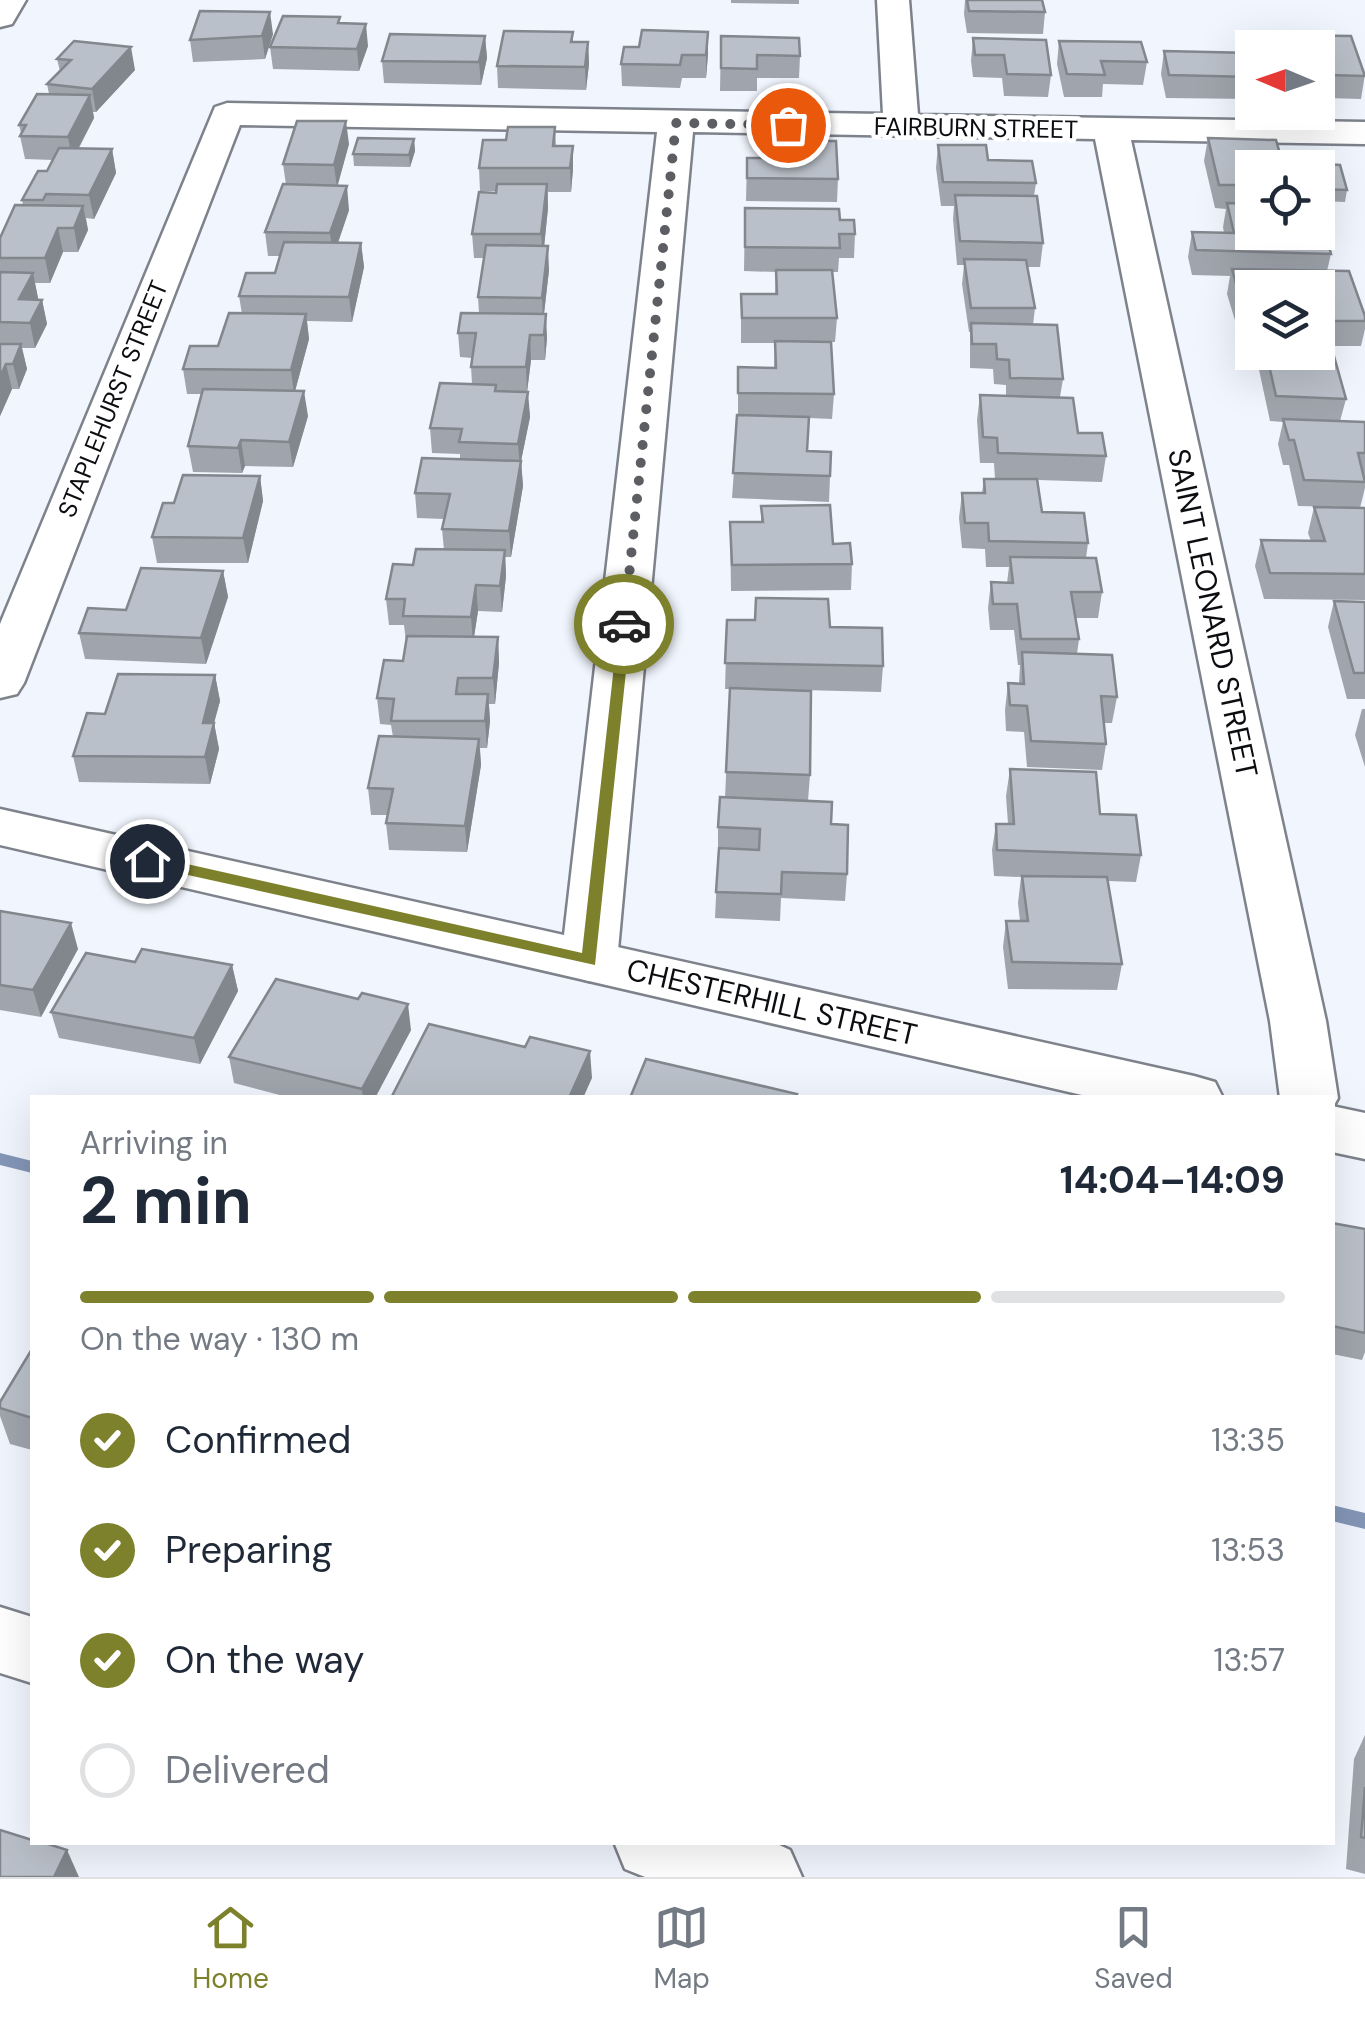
<!DOCTYPE html>
<meta charset="utf-8">
<style>
body{margin:0;font-family:"DM Sans",sans-serif;background:#f6f6f7;color:#1f2937;height:100vh;display:flex;flex-direction:column;font-size:38px;white-space:nowrap}
*{box-sizing:border-box;margin:0}
p{font-size:32px;color:#747a83}
.icon{flex:none;width:55px;height:55px;fill:none;stroke:currentColor;stroke-width:2;stroke-linecap:round;stroke-linejoin:round}
.map{position:relative;flex:1;overflow:hidden}
.drawer{position:absolute;left:30px;top:1095px;width:1305px;height:750px;display:flex;flex-direction:column;background:#fff;border-radius:0px;box-shadow:0 10px 40px #0002}
.drawer>*{flex:none}
.needle{width:65px;rotate:272deg}
.tools{position:absolute;left:1235px;top:30px;display:grid;gap:20px}
.tools a{display:grid;place-items:center;width:100px;height:100px;border-radius:0px;background:#fff;box-shadow:0 10px 40px #0002;font-size:50px}
.pin{position:absolute;display:grid;place-items:center;width:85px;height:85px;color:#fff;margin:-42px;border:5px solid #fff;border-radius:50%;box-shadow:0 2px 10px #0007}
.courier{position:absolute;display:grid;place-items:center;width:100px;height:100px;margin:-50px;border:8px solid #7d812b;border-radius:50%;background:#fff;color:#222;box-shadow:0 2px 12px #0007}
.overview em{font-style:normal;font-weight:700}
.overview div{display:flex;flex-direction:column-reverse}
.overview{display:flex;align-items:center;justify-content:space-between;height:170px;padding:0 50px}
h1{font-size:65px;font-weight:700;line-height:75px}
.bar{display:grid;grid-template-columns:repeat(4,1fr);gap:15px 10px;align-content:center;height:120px;padding:0 50px}
.bar i{height:12px;border-radius:8px;background:#e0e1e3}
.bar .on{background:#7d812b}
.bar p{grid-column:span 4}
ol{padding:0 50px;list-style:none}
li{display:flex;align-items:center;gap:30px;height:110px}
li p{margin-inline-start:auto}
li .icon{padding:10px;border-radius:50%;background:#7d812b;color:#fff;stroke-width:4}
li:last-child{color:#747a83}
li i{width:55px;height:55px;border:5px solid #e0e1e3;border-radius:50%}
.tab-bar{display:flex;justify-content:space-around;align-items:center;height:140px;border-top:2px solid #e0e1e3;background:#fff;font-size:28px;color:#747a83}
.tab-bar a{display:grid;justify-items:center;gap:5px}
.tab-bar .on{color:#7d812b}
.map>svg:first-child{display:block}
</style>
<div class="map">
<svg width="1365" height="1877" viewBox="0 0 1365 1877">
<rect width="100%" height="100%" fill="#f1f5fd"/>
<g fill="none" stroke-linecap="round" stroke-linejoin="round">
<g fill="#8496b7" fill-rule="evenodd">
<path d="M0,1153L32,1161V1173L0,1165Z"/>
<path d="M1332,1505L1365,1513V1529L1332,1521Z"/>
</g>
<defs>
<g id="street">
<path d="M877,0H909L918,115L1365,122V144L1131,140L1326,1021L1338,1098L1332,1109V1098H1280L1270,1021L1095,139L693,132L617,961L609,975L589,981L569,975L561,961L657,132L240,125L24,683L17,694L0,698V624L215,107L227,103L883,114Z"/>
<path d="M0,1607L32,1617V1683L0,1673Z"/>
<path d="M614,1842H773L790,1850L802,1877H645L625,1869Z"/>
</g>
<g id="secondary">
<path d="M0,0H26L12,24L0,27Z"/>
<path d="M0,809L1194,1076L1215,1082L1223,1098H1095L0,845Z"/>
<path d="M1332,1106L1365,1113V1159L1332,1152Z"/>
</g>
</defs>
<use href="#street" stroke="#7d828b" stroke-width="5"/>
<use href="#secondary" stroke="#7d828b" stroke-width="5"/>
<use href="#street" fill="#fff" fill-rule="evenodd"/>
<use href="#secondary" fill="#fff" fill-rule="evenodd"/>
</g>
<g fill="#a0a5ad">
<path d="M731,0H799V4L731,3Z"/>
<path d="M965,0H1042L1045,12L1043,34L967,33L964,14Z"/>
<path d="M341,23L368,46L359,71L273,69L270,47Z"/>
<path d="M573,32V42H588L589,64L586,90L498,88L497,66Z"/>
<path d="M273,34L265,59L193,62L190,40Z"/>
<path d="M1276,35L1351,36L1365,74L1361,99L1325,98L1322,90H1318V48H1272L1274,47Z"/>
<path d="M485,36L487,58L481,85L384,83L382,61Z"/>
<path d="M721,36L800,56L799,78H757V91H720Z"/>
<path d="M973,38L1051,75L1048,97L1004,96L1002,78L973,77L971,61Z"/>
<path d="M1059,41L1147,62L1143,85L1103,84L1102,97H1064L1057,64Z"/>
<path d="M624,47L708,54L706,78H682L680,88L622,86L621,64Z"/>
<path d="M1164,51L1252,53V99L1166,98L1161,74Z"/>
<path d="M57,59L135,70L96,112H93L94,118L79,148L112,149L116,173L94,219L86,218L88,230L78,252H63L50,283H35L38,298L37,300H42L47,324L35,348H22L27,369L19,389H12L0,416V238L23,205L22,200L47,171L53,160L25,159L20,136L21,133L19,125L49,94L47,84L60,71Z"/>
<path d="M555,127L556,146L573,169L571,192H548V208L544,246L549,270L544,314L547,338L545,360H531L527,392L530,417L521,461L523,486L511,557H505L506,576L502,612L478,611L474,637H498L499,663L495,704H489L490,721L487,748H480L481,765L467,852L389,850L386,823L388,815H371L368,788L393,737L391,725L380,724L377,698L403,661L406,642L404,625H389L386,599L413,565L444,550L442,529L444,519L417,518L415,493L460,459V454L432,453L430,428L472,384L471,367L472,358L460,357L458,333L479,313L478,297L484,258H474L472,234L496,191H480L479,168L506,140Z"/>
<path d="M1208,138L1252,168V232L1331,254L1327,271L1365,316V329L1361,346H1331L1346,399L1340,421L1365,422V488L1360,508H1365V600L1264,599L1255,566L1261,540L1311,541L1308,533L1314,507H1346L1298,506L1289,465H1283L1278,444L1283,422L1270,421L1258,365L1260,352H1318V288H1252V344H1249L1244,327H1237L1227,294L1230,276L1192,275L1188,257L1192,232L1224,233L1223,227L1226,209L1215,208L1204,161Z"/>
<path d="M414,139L415,151L410,167L354,166L353,154Z"/>
<path d="M784,141L838,179L837,202L746,201L747,158H783Z"/>
<path d="M349,144L337,186L349,210L338,243H361L364,267L352,322L307,321L309,339L295,391L308,416L293,467L245,466L242,473L193,472L188,446L202,394H187L183,369L218,346L242,314L239,296L275,273L280,256H268L265,232L286,185L283,164Z"/>
<path d="M938,145L988,160L1036,183L1034,196L1043,243L1040,267H1027L1035,308L1033,325L1063,379L1060,397L1078,433L1106,456L1102,482L1038,480L1042,512L1088,543L1086,558L1102,592L1098,618H1076L1079,639L1077,654L1117,697L1112,723H1104L1106,744L1102,770L1027,767L1024,732L1006,731L1005,710L1008,683L1019,684L1020,665H1018L1014,630H990L988,608L991,582L1007,583L1009,567H986L985,549L962,548L959,518L962,493H982L984,479H995L994,463H980L977,420L980,395L1006,396V385L994,384L993,369L970,368V332H969L962,284L964,265H957L953,219L954,206H941L936,168Z"/>
<path d="M1325,164L1347,190L1345,202L1318,201V174L1322,175Z"/>
<path d="M745,208L840,220L855,234L854,258H839L838,272H832L837,318L835,342H831L834,394L832,419L809,418L807,451L831,452L829,502L732,498L738,415V367L774,368L775,343H741V294H775L776,272L744,271Z"/>
<path d="M260,476L263,501L248,563H157L152,537L174,503Z"/>
<path d="M761,506L833,544L852,564L851,590L731,591L730,522H761Z"/>
<path d="M223,571L228,597L206,664L85,659L79,633L126,610Z"/>
<path d="M1334,601L1365,602V699H1347L1328,627Z"/>
<path d="M727,620L830,627L883,666L881,692L802,690L810,775L808,801L831,824L847,874L845,901L781,898L780,921L715,918L718,854V827L725,798L730,689H725Z"/>
<path d="M215,675L220,701L214,723L219,749L210,784L79,782L73,756L105,714Z"/>
<path d="M1362,709H1365V767L1355,735Z"/>
<path d="M1010,769L1100,814L1141,855L1136,882L1108,881L1122,964L1117,990L1008,989L1003,947L1006,921H1020L1018,903L1021,877L994,876L992,850L996,824H1008L1006,796Z"/>
<path d="M0,911L78,949L41,1017L0,1010Z"/>
<path d="M135,962L232,965L238,991L200,1064L59,1038L51,1012Z"/>
<path d="M411,1030L375,1098H291L234,1083L229,1057Z"/>
<path d="M1332,1223L1365,1229V1352L1362,1360L1332,1354Z"/>
<path d="M32,1349V1450L10,1444L0,1416V1402Z"/>
<path d="M1365,1735V1874L1346,1869L1354,1759Z"/>
</g>
<g fill="#82868d">
<path d="M270,12L273,34L265,59L262,36Z"/>
<path d="M366,24L368,46L359,71L357,49Z"/>
<path d="M708,32V54L706,78V55Z"/>
<path d="M485,36L487,58L481,85L479,62Z"/>
<path d="M588,42L589,64L586,90L585,67Z"/>
<path d="M131,47L135,70L96,112L92,89Z"/>
<path d="M90,95L94,118L72,160L68,137Z"/>
<path d="M346,121L349,144L337,188L334,165Z"/>
<path d="M414,139L415,151L410,167L409,155Z"/>
<path d="M573,146V169L571,192L570,168Z"/>
<path d="M112,149L116,173L94,219L89,195Z"/>
<path d="M547,184L548,208L543,258L541,234Z"/>
<path d="M347,186L349,210L333,257L330,233Z"/>
<path d="M83,206L88,230L78,252L74,228Z"/>
<path d="M58,228L63,252L50,283L45,258Z"/>
<path d="M361,243L364,267L352,322L349,297Z"/>
<path d="M548,246L549,270L543,322L542,298Z"/>
<path d="M33,273L38,298L25,324L19,299Z"/>
<path d="M42,300L47,324L35,348L30,323Z"/>
<path d="M306,314L309,339L294,395L291,370Z"/>
<path d="M546,314L547,338L545,360L544,335Z"/>
<path d="M530,335L531,360L527,392L526,367Z"/>
<path d="M21,344L27,369L19,389L13,364Z"/>
<path d="M6,364L12,389L0,416V377Z"/>
<path d="M304,391L308,416L293,467L289,442Z"/>
<path d="M528,392L530,417L521,461L523,486L511,557L509,531L520,469L518,444Z"/>
<path d="M241,440L245,466L242,473L238,448Z"/>
<path d="M260,476L263,501L248,563L243,538Z"/>
<path d="M505,550L506,576L502,612L500,586Z"/>
<path d="M223,571L228,597L206,664L201,638Z"/>
<path d="M476,585L478,611L473,643L471,617Z"/>
<path d="M498,637L499,663L495,704L493,678Z"/>
<path d="M215,675L220,701L214,723L219,749L210,784L205,757L203,723Z"/>
<path d="M488,694L490,721L487,748L485,721Z"/>
<path d="M479,739L481,765L467,852L465,826Z"/>
<path d="M71,923L78,949L41,1017L33,990Z"/>
<path d="M232,965L238,991L200,1064L194,1038Z"/>
<path d="M408,1004L411,1030L375,1098H363L362,1089Z"/>
<path d="M590,1051L592,1078L583,1098H569Z"/>
<path d="M67,1850L79,1877H54Z"/>
</g>
<g fill="#bac0c9" stroke="#82868d" stroke-width="2.5">
<path d="M967,0H1042L1045,12L969,11Z"/>
<path d="M200,11L270,12L262,36L190,40Z"/>
<path d="M283,16L340,17L338,23L366,24L357,49L270,47Z"/>
<path d="M642,30L708,32L706,55H682L680,65L621,64L624,47H639Z"/>
<path d="M504,31L573,32L571,42H588L585,67L497,66Z"/>
<path d="M390,34L485,36L479,62L382,61Z"/>
<path d="M1276,35L1351,36L1365,76L1329,75L1326,67H1318V48H1272L1280,47Z"/>
<path d="M721,36L799,38L800,56L757,55V69L721,68Z"/>
<path d="M973,38L1046,40L1051,75L1007,74L1004,55H975Z"/>
<path d="M74,41L131,47L92,89L47,84L71,60L57,59Z"/>
<path d="M1059,41L1141,42L1147,62L1101,61L1105,75L1067,74Z"/>
<path d="M1164,51L1252,53V77L1169,75Z"/>
<path d="M37,94L90,95L68,137L20,136L26,125H19Z"/>
<path d="M297,121H346L334,165L283,164Z"/>
<path d="M508,127H555L553,146H573L570,168H479L483,140H506Z"/>
<path d="M358,138L414,139L409,155L353,154Z"/>
<path d="M1208,138L1276,140L1284,168H1252V185H1219Z"/>
<path d="M784,141H836L838,179L747,178V158H784Z"/>
<path d="M938,145H986L988,160L1032,161L1036,183L943,182Z"/>
<path d="M59,148L112,149L89,195L46,194L43,200H22L38,171H47Z"/>
<path d="M1325,164L1340,165L1347,190L1318,189V174L1328,175Z"/>
<path d="M283,184L347,186L330,233L265,232Z"/>
<path d="M497,184H547L541,234H472L479,192L496,193Z"/>
<path d="M955,195L1037,196L1043,243L960,241Z"/>
<path d="M1227,203L1252,204V232H1318V225H1323L1331,254L1196,250L1192,232L1234,233Z"/>
<path d="M15,205L83,206L74,228H58L45,258H0V238Z"/>
<path d="M745,208L839,209L840,220H854L855,234H839L840,248L745,247Z"/>
<path d="M284,242L361,243L349,297L239,296L246,273H275Z"/>
<path d="M486,245L548,246L542,298L478,297Z"/>
<path d="M964,259L1026,260L1035,308H971Z"/>
<path d="M1232,269L1349,271L1365,316V321H1318V288H1252V315L1249,303L1241,302Z"/>
<path d="M776,270H832L837,318H742L741,294H777Z"/>
<path d="M0,272L33,273L19,299L42,300L30,323L0,322Z"/>
<path d="M229,313L306,314L291,370L183,369L190,346H218Z"/>
<path d="M461,313L546,314L544,335H530L526,367H471L476,333H458Z"/>
<path d="M971,323L1057,325L1063,379L1010,378L1009,360L997,359L996,344H972Z"/>
<path d="M775,341L831,342L834,394L738,393V367L776,368Z"/>
<path d="M1318,342H1330L1346,399L1276,396L1266,352H1318Z"/>
<path d="M0,344H21L13,364H6L0,377Z"/>
<path d="M440,383L496,385L495,391L528,392L518,444L459,442L462,429L430,428Z"/>
<path d="M203,389L304,391L289,442L241,440L238,448L188,446Z"/>
<path d="M980,395L1073,398L1078,433H1102L1106,456L998,453L997,438L983,437Z"/>
<path d="M737,415L809,417L807,451L831,452L830,476L733,473Z"/>
<path d="M1283,419L1365,422V453H1358L1365,482L1304,480L1294,440H1289Z"/>
<path d="M422,458L521,461L509,531L442,529L450,494L415,493Z"/>
<path d="M183,475L260,476L243,538L152,537L163,503H174Z"/>
<path d="M984,479H1037L1042,512L1084,513L1088,543L989,541L988,523H965L962,493H985Z"/>
<path d="M830,505L833,544L850,543L852,564L732,565L730,522H763L761,506Z"/>
<path d="M1314,507L1365,508V574L1270,573L1261,540L1325,541Z"/>
<path d="M416,549L505,550L500,586L476,585L471,617L403,616L405,599H386L393,564L413,565Z"/>
<path d="M1010,557L1096,558L1102,592H1071L1079,639H1021L1017,604H993L991,582L1013,583Z"/>
<path d="M141,568L223,571L201,638L79,633L88,608L126,610Z"/>
<path d="M756,598L828,599L830,627L882,628L883,666L725,663L727,620H755Z"/>
<path d="M1334,601L1365,602V673H1354Z"/>
<path d="M407,636L498,637L493,678H458L456,694H488L485,721H391L394,699L377,698L384,660L403,661Z"/>
<path d="M1022,652L1112,655L1117,697L1101,696L1106,744L1031,741L1027,706L1010,705L1008,683L1024,684Z"/>
<path d="M118,674L215,675L203,723H214L205,757L73,756L87,713L105,714Z"/>
<path d="M730,688L811,691L810,775L726,772Z"/>
<path d="M379,736L479,739L465,826L386,823L393,789L368,788Z"/>
<path d="M1010,769L1096,772L1100,814L1136,815L1141,855L997,850L996,824H1014Z"/>
<path d="M720,797L832,802L831,824L848,825L847,874L782,872L781,894L716,892L719,848L759,850L760,829L718,827Z"/>
<path d="M1022,876L1107,877L1122,964L1012,962L1006,921H1028Z"/>
<path d="M0,911L71,923L33,990L0,985Z"/>
<path d="M142,949L232,965L194,1038L51,1012L86,953L135,962Z"/>
<path d="M276,979L358,999L362,993L408,1004L362,1089L229,1057Z"/>
<path d="M429,1024L525,1047L530,1037L590,1051L569,1098H391Z"/>
<path d="M646,1059L797,1094L795,1098H630Z"/>
<path d="M1332,1223L1365,1229V1333L1332,1326Z"/>
<path d="M32,1349V1418L0,1408V1402Z"/>
<path d="M1365,1787V1838L1361,1837Z"/>
<path d="M0,1830L32,1840V1842H42L67,1850L54,1877H0Z"/>
</g>
<path fill="#7d812b" d="M619,621L631,624L595,965L147,866L139,861L147,855L582,953Z"/>
<g fill="none" stroke-linecap="round" stroke-linejoin="round">
<path stroke="#5c5e63" stroke-width="10" stroke-dasharray="0 18" d="M624,624L676,123L788,125"/>
</g>
<g text-anchor="middle" dominant-baseline="central" stroke-width="9" stroke-linejoin="round" paint-order="stroke">
<g font-size="25" fill="#0b0d10" stroke="#fff">
<text transform="translate(976 128) rotate(1)">FAIRBURN STREET</text>
<text transform="translate(113 399) rotate(-68)">STAPLEHURST STREET</text>
</g>
<g font-size="30" fill="#0b0d10" stroke="#fff">
<text transform="translate(1213 613) rotate(78)">SAINT LEONARD STREET</text>
<text transform="translate(772 1002) rotate(13)">CHESTERHILL STREET</text>
</g>
</g>
</svg>
<div class="tools">
<a><svg class="needle" viewBox="-14 -14 28 28"><path d="M0-13l5 13h-10z" fill="#e53935"/><path d="M0 13l5-13h-10z" fill="#747a83"/></svg></a>
<a><svg class="icon" aria-label="locate" viewBox="0 0 24 24"><circle cx="12" cy="12" r="6"/><path d="M12 2v4M12 18v4M2 12h4M18 12h4"/></svg></a>
<a><svg class="icon" aria-label="layers" viewBox="0 0 24 24"><path d="M12 4l9 5-9 5-9-5zM3 14l9 5 9-5"/></svg></a>
</div>
<div class="pin" style="left:788px;top:125px;background:#ea580c"><svg class="icon" aria-label="bag" viewBox="0 0 24 24"><path d="M5 8h14l-1 12H6zM9 8a3 3 0 0 1 6 0"/></svg></div>
<div class="pin" style="left:147px;top:861px;background:#1f2937"><svg class="icon" aria-label="home" viewBox="0 0 24 24"><path d="M3 11l9-7 9 7M6 9v11h12V9"/></svg></div>
<div class="courier" style="left:624px;top:624px"><svg class="icon" aria-label="car" viewBox="0 0 24 24"><path d="M5 17H2v-5l4-1 3-4h7l3 4 3 1v5h-3M9 17h6M6 11h13"/><circle cx="7" cy="17" r="2"/><circle cx="17" cy="17" r="2"/></svg></div>
<section class="drawer">
<div class="overview"><div><h1>2 min</h1><p>Arriving in</p></div><em>14:04–14:09</em></div>
<div class="bar"><i class="on"></i><i class="on"></i><i class="on"></i><i></i><p>On the way · 130 m</p></div>
<ol>
<li><svg class="icon" aria-label="check" viewBox="0 0 24 24"><path d="M5 12l5 5 9-10"/></svg>Confirmed<p>13:35</p></li>
<li><svg class="icon" aria-label="check" viewBox="0 0 24 24"><path d="M5 12l5 5 9-10"/></svg>Preparing<p>13:53</p></li>
<li><svg class="icon" aria-label="check" viewBox="0 0 24 24"><path d="M5 12l5 5 9-10"/></svg>On the way<p>13:57</p></li>
<li><i></i>Delivered</li>
</ol>
</section>
</div>
<nav class="tab-bar">
<a class="on"><svg class="icon" aria-label="home" viewBox="0 0 24 24"><path d="M3 11l9-7 9 7M6 9v11h12V9"/></svg>Home</a>
<a><svg class="icon" aria-label="map" viewBox="0 0 24 24"><path d="M3 6l6-2 6 2 6-2v14l-6 2-6-2-6 2zM9 4v14M15 6v14"/></svg>Map</a>
<a><svg class="icon" aria-label="saved" viewBox="0 0 24 24"><path d="M7 4h10v16l-5-4-5 4z"/></svg>Saved</a>
</nav>
